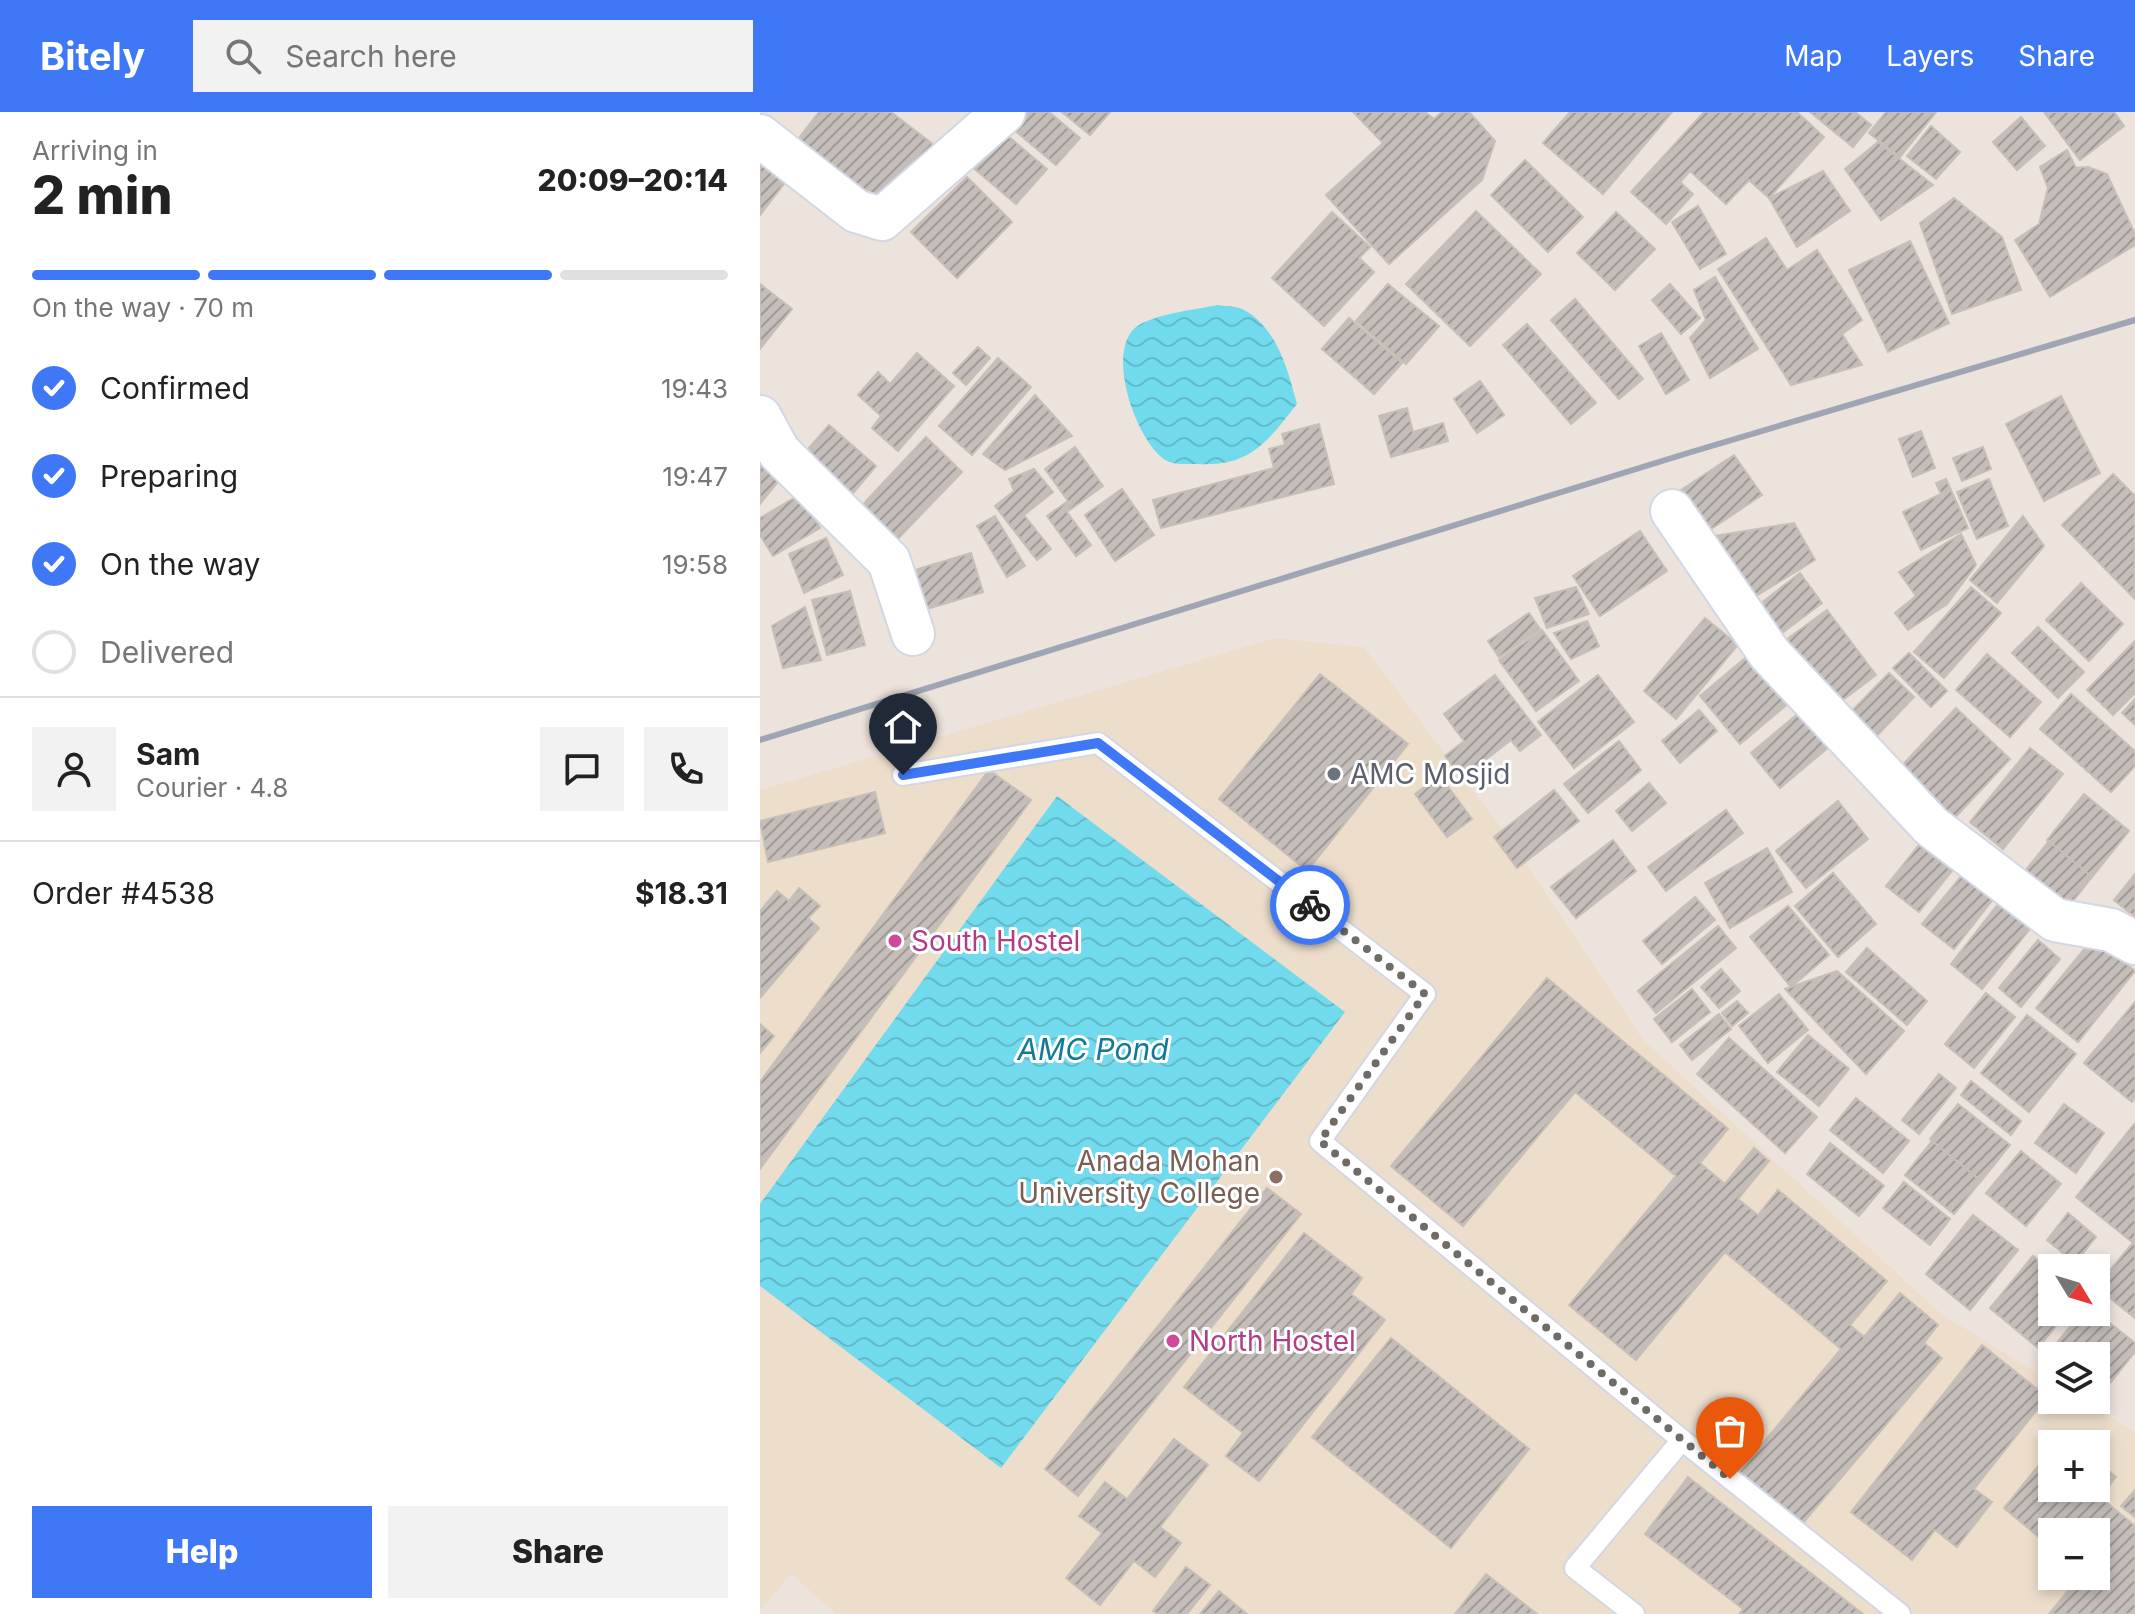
<!DOCTYPE html>
<meta charset="utf-8">
<style>
body{margin:0;font-family:Inter,sans-serif;background:#f2f2f2;color:#222;height:100vh;display:flex;flex-direction:column;font-size:30px;white-space:nowrap}
*{box-sizing:border-box;margin:0}
p{font-size:26px;color:#767676}
.icon{flex:none;width:44px;height:44px;fill:none;stroke:currentColor;stroke-width:2;stroke-linecap:round;stroke-linejoin:round}
.map{position:relative;flex:1;overflow:hidden}
.drawer{display:flex;flex-direction:column;background:#fff;width:760px}
.drawer>*{flex:none}
.needle{width:52px;rotate:128deg}
.controls{position:absolute;left:1278px;top:1142px;display:grid;gap:16px}
.controls a{display:grid;place-items:center;width:72px;height:72px;border-radius:0px;background:#fff;box-shadow:0 4px 12px #0003;font-size:40px}
.pin{position:absolute;display:grid;place-items:center;width:68px;height:68px;color:#fff;margin:-82px -34px;border-radius:50% 50% 50% 0;rotate:-45deg;box-shadow:0 0 8px #0007}
.pin .icon{rotate:45deg}
.courier{position:absolute;display:grid;place-items:center;width:80px;height:80px;margin:-40px;border:6px solid #3f78f6;border-radius:50%;background:#fff;color:#222;box-shadow:0 2px 10px #0007}
.overview em{font-style:normal;font-weight:800}
.overview div{display:flex;flex-direction:column-reverse}
.overview{display:flex;align-items:center;justify-content:space-between;height:136px;padding:0 32px}
h1{font-size:52px;font-weight:800;line-height:60px}
.bar{display:grid;grid-template-columns:repeat(4,1fr);gap:12px 8px;align-content:center;height:96px;padding:0 32px}
.bar i{height:10px;border-radius:6px;background:#e0e0e0}
.bar .on{background:#3f78f6}
.bar p{grid-column:span 4}
.line{display:flex;align-items:center;gap:20px;padding:0 32px;border-top:2px solid #e0e0e0}
.line div{flex:1}
.round{display:grid;place-items:center;flex:none;width:84px;height:84px;border-radius:0px;background:#f2f2f2}
ol{padding:0 32px;list-style:none}
li{display:flex;align-items:center;gap:24px;height:88px}
li p{margin-inline-start:auto}
li .icon{padding:8px;border-radius:50%;background:#3f78f6;color:#fff;stroke-width:4}
li:last-child{color:#767676}
li i{width:44px;height:44px;border:4px solid #e0e0e0;border-radius:50%}
.primary-button{display:flex;gap:16px;margin-top:auto;padding:16px 32px}
.primary-button a{flex:1;height:92px;border-radius:0px;background:#3f78f6;color:#fff;font-size:32px;font-weight:800;line-height:92px;text-align:center}
.primary-button a+a{background:#f2f2f2;color:#222}
header{display:flex;align-items:center;gap:48px;box-sizing:border-box;height:112px;padding:0 40px;background:#3f78f6;color:#fff}
header strong{font-size:38px}
nav{display:flex;gap:44px;margin-inline-start:auto;font-size:28px}
.search{width:560px;height:72px;background:#f2f2f2;display:flex;align-items:center;gap:20px;box-sizing:border-box;padding:0 28px;border-radius:0px;color:#767676;font-size:30px}
main{display:flex;flex:1;min-height:0}
.map>svg:first-child{display:block}
</style>
<header>
<strong>Bitely</strong>
<div class="search"><svg class="icon" aria-label="search" viewBox="0 0 24 24"><circle cx="10" cy="10" r="6"/><path d="M15 15l6 6"/></svg>Search here</div>
<nav><a>Map</a><a>Layers</a><a>Share</a></nav>
</header>
<main>
<section class="drawer">
<div class="overview"><div><h1>2 min</h1><p>Arriving in</p></div><em>20:09–20:14</em></div>
<div class="bar"><i class="on"></i><i class="on"></i><i class="on"></i><i></i><p>On the way · 70 m</p></div>
<ol>
<li><svg class="icon" aria-label="check" viewBox="0 0 24 24"><path d="M5 12l5 5 9-10"/></svg>Confirmed<p>19:43</p></li>
<li><svg class="icon" aria-label="check" viewBox="0 0 24 24"><path d="M5 12l5 5 9-10"/></svg>Preparing<p>19:47</p></li>
<li><svg class="icon" aria-label="check" viewBox="0 0 24 24"><path d="M5 12l5 5 9-10"/></svg>On the way<p>19:58</p></li>
<li><i></i>Delivered</li>
</ol>
<div class="line" style="height:144px"><a class="round"><svg class="icon" aria-label="person" viewBox="0 0 24 24"><circle cx="12" cy="8" r="4"/><path d="M4 21q1-7 8-7t8 7"/></svg></a><div><b>Sam</b><p>Courier · 4.8</p></div><a class="round"><svg class="icon" aria-label="chat" viewBox="0 0 24 24"><path d="M4 5h16v11H9l-5 4z"/></svg></a><a class="round"><svg class="icon" aria-label="phone" viewBox="0 0 24 24"><path d="M5 4h4l2 5-3 2q2 4 5 5l2-3 5 2v4C11 20 4 13 5 4z"/></svg></a></div>
<div class="line" style="height:104px"><div>Order #4538</div><b>$18.31</b></div>
<div class="primary-button"><a>Help</a><a>Share</a></div>
</section>
<div class="map">
<svg width="1375" height="1502" viewBox="0 0 1375 1502">
<defs>
<pattern id="water-waves" width="16" height="10" patternUnits="userSpaceOnUse" patternTransform="scale(2)"><rect width="16" height="10" fill="#71daec"/><path d="M0 5q4-4 8 0t8 0" fill="none" stroke="#62bbcb"/></pattern>
<pattern id="building-hatch" width="6" height="6" patternUnits="userSpaceOnUse" patternTransform="scale(2)"><rect width="6" height="6" fill="#c4bdb9"/><path d="M-1 1l2-2M0 6l6-6M5 7l2-2" fill="none" stroke="#9f9a97"/></pattern>
</defs>
<rect width="100%" height="100%" fill="#ece3dc"/>
<path fill="#eddecc" fill-rule="evenodd" d="M515,526L604,535L747,723L883,928L1180,1201L1292,1270V1288H1322L1375,1320V1502H76L31,1462L0,1499V678ZM1292,1332H1336V1376H1292ZM1292,1420H1336V1464H1292Z"/>
<g fill="url(#water-waves)">
<path d="M457,193C464,194 475,194 482,197C517,214 528,259 537,292C507,330 490,355 438,352C429,352 415,353 407,349C377,333 342,235 379,213C400,201 434,198 457,193Z"/>
<path d="M297,684L585,900L241,1356L0,1174V1092Z"/>
</g>
<g fill="url(#building-hatch)" stroke="#c7bfb6" stroke-width="2">
<path d="M59,0H131L175,34L125,99L36,30Z"/>
<path d="M255,0H289L320,26L296,53L246,11Z"/>
<path d="M302,0H350L330,23Z"/>
<path d="M593,0H665L674,7L682,0H709L735,29L722,68L629,152L566,83L623,31Z"/>
<path d="M810,0H912L843,82L783,31Z"/>
<path d="M944,0H1037L1064,25L1009,86L989,68L966,92L930,59L920,70L933,82L906,112L871,80Z"/>
<path d="M1050,0H1095L1111,13L1093,35Z"/>
<path d="M1126,0H1176L1140,45L1109,21Z"/>
<path d="M1284,0H1354L1364,14L1320,48Z"/>
<path d="M1261,5L1285,34L1257,58L1233,30Z"/>
<path d="M235,13L287,57L256,92L205,49Z"/>
<path d="M1171,14L1200,40L1176,67L1147,44Z"/>
<path d="M1118,30L1173,73L1121,108L1085,57Z"/>
<path d="M1307,38L1316,56L1328,55L1347,62L1375,122V133L1290,185L1255,128L1279,112L1288,76L1280,55Z"/>
<path d="M0,47L27,68L0,103Z"/>
<path d="M765,48L823,105L788,140L731,83Z"/>
<path d="M1063,59L1090,99L1037,135L1009,86Z"/>
<path d="M207,65L252,110L197,166L151,120Z"/>
<path d="M1194,86L1242,125L1261,178L1192,202L1160,111Z"/>
<path d="M938,94L966,142L940,157L912,110Z"/>
<path d="M716,99L781,162L710,234L646,172Z"/>
<path d="M572,100L610,135L599,146L614,160L564,214L512,166Z"/>
<path d="M856,100L895,137L855,178L817,141Z"/>
<path d="M1006,126L1027,158L1057,138L1102,208L1082,222L1102,253L1031,273L958,157Z"/>
<path d="M1150,129L1189,211L1128,240L1089,158Z"/>
<path d="M955,165L998,237L950,266L930,226L946,208L934,178Z"/>
<path d="M0,172L32,197L0,237Z"/>
<path d="M628,172L679,214L646,252L596,209Z"/>
<path d="M910,172L940,206L921,222L892,188Z"/>
<path d="M815,187L883,267L859,287L791,208Z"/>
<path d="M589,206L642,251L614,282L562,237Z"/>
<path d="M767,212L836,291L811,312L743,233Z"/>
<path d="M901,221L929,268L906,282L879,234Z"/>
<path d="M218,235L230,246L206,273L193,261Z"/>
<path d="M157,241L194,274L138,339L112,316L121,304L98,283L118,260L130,272Z"/>
<path d="M238,246L271,275L212,343L179,314Z"/>
<path d="M720,269L744,303L717,321L694,287Z"/>
<path d="M275,283L312,324L245,358L223,342Z"/>
<path d="M1301,284L1340,361L1284,389L1246,312Z"/>
<path d="M647,296L653,320L683,311L688,329L631,345L619,304Z"/>
<path d="M559,312L574,372L401,416L393,388L514,356L509,337L525,333L522,322Z"/>
<path d="M69,313L116,354L82,394L35,352Z"/>
<path d="M1161,319L1175,356L1153,365L1139,327Z"/>
<path d="M166,325L202,360L129,436L94,402Z"/>
<path d="M315,335L343,374L307,400L331,433L316,444L287,404L308,389L285,357Z"/>
<path d="M1223,335L1231,357L1202,369L1193,346Z"/>
<path d="M0,340L26,360L0,392Z"/>
<path d="M974,343L1002,383L948,419L921,378Z"/>
<path d="M274,357L293,380L264,403L291,437L277,448L235,394L254,379L249,367Z"/>
<path d="M1353,362L1375,384L1374,486L1302,413Z"/>
<path d="M1186,367L1208,416L1161,438L1143,400L1181,382L1176,371Z"/>
<path d="M1229,367L1248,414L1217,427L1197,380Z"/>
<path d="M362,377L394,423L355,449L325,403Z"/>
<path d="M41,382L60,416L13,444L0,423V406Z"/>
<path d="M235,404L265,454L247,465L217,414Z"/>
<path d="M1263,404L1284,434L1237,491L1210,468Z"/>
<path d="M1034,411L1055,448L996,484L955,424Z"/>
<path d="M880,419L907,459L840,504L813,464Z"/>
<path d="M1201,422L1216,453L1187,492L1148,518L1135,501L1156,484L1139,460Z"/>
<path d="M66,426L83,463L44,481L29,442Z"/>
<path d="M211,441L223,480L157,500L145,461Z"/>
<path d="M1040,461L1062,491L1018,524L996,495Z"/>
<path d="M1321,471L1363,512L1329,549L1286,508Z"/>
<path d="M816,475L829,502L787,516L775,486Z"/>
<path d="M1211,475L1241,501L1184,566L1154,540Z"/>
<path d="M90,479L105,533L67,543L52,488Z"/>
<path d="M45,495L61,548L23,556L12,514Z"/>
<path d="M1067,498L1116,563L1068,599L1019,533Z"/>
<path d="M769,501L780,517L739,545L728,529Z"/>
<path d="M945,506L978,533L916,607L884,579Z"/>
<path d="M827,509L839,534L811,547L794,521Z"/>
<path d="M1278,515L1324,560L1298,586L1252,541Z"/>
<path d="M782,518L819,569L776,599L739,548Z"/>
<path d="M1374,530L1375,581L1353,603L1327,578Z"/>
<path d="M996,537L1036,585L980,632L940,584Z"/>
<path d="M1149,541L1187,579L1171,595L1133,556Z"/>
<path d="M1227,542L1281,590L1250,625L1196,578Z"/>
<path d="M1129,561L1154,585L1106,635L1080,611Z"/>
<path d="M560,562L648,632L547,759L459,687Z"/>
<path d="M735,563L781,623L760,639L751,628L702,666L685,644L704,629L684,602Z"/>
<path d="M838,563L874,610L814,656L778,610Z"/>
<path d="M1311,582L1375,639V654L1351,680L1280,617Z"/>
<path d="M1375,587V613L1362,601Z"/>
<path d="M1047,594L1076,629L1020,676L991,641Z"/>
<path d="M1196,596L1250,647L1187,714L1133,663Z"/>
<path d="M939,598L957,619L920,651L902,629Z"/>
<path d="M859,629L881,658L828,701L804,672Z"/>
<path d="M1270,636L1303,662L1243,737L1210,710Z"/>
<path d="M229,658L271,688L0,1057V970Z"/>
<path d="M680,664L712,707L687,725L655,682Z"/>
<path d="M889,671L906,691L872,719L856,699Z"/>
<path d="M794,678L819,709L757,756L734,725Z"/>
<path d="M115,680L125,721L8,750L0,709Z"/>
<path d="M1324,682L1369,719L1332,765L1287,728Z"/>
<path d="M1078,689L1108,727L1046,776L1016,739Z"/>
<path d="M966,698L983,721L906,779L888,755Z"/>
<path d="M853,728L876,759L816,806L791,775Z"/>
<path d="M1289,729L1332,765L1309,794L1265,759Z"/>
<path d="M1159,733L1192,759L1159,800L1126,774Z"/>
<path d="M1007,736L1032,780L970,816L945,771Z"/>
<path d="M1208,756L1238,781L1194,837L1162,812Z"/>
<path d="M1073,761L1116,812L1078,845L1035,794Z"/>
<path d="M1375,762V805L1354,788Z"/>
<path d="M39,776L60,794L48,806L59,816L0,886V799L17,779L29,789Z"/>
<path d="M935,785L955,808L902,852L883,829Z"/>
<path d="M1242,787L1273,813L1222,877L1191,852Z"/>
<path d="M1028,794L1069,843L1031,875L990,825Z"/>
<path d="M958,814L976,836L896,901L878,879Z"/>
<path d="M1334,825L1375,859L1318,930L1276,896Z"/>
<path d="M1278,828L1300,847L1261,895L1239,876Z"/>
<path d="M1107,836L1167,889L1147,913L1086,860Z"/>
<path d="M961,857L980,879L959,896L941,875Z"/>
<path d="M1077,859L1144,919L1106,962L1025,877Z"/>
<path d="M787,866L968,1017L940,1051L965,1072L994,1036L1009,1049L978,1087L998,1103L1018,1078L1127,1169L1090,1213L1104,1225L1140,1181L1178,1213L1164,1231L1182,1246L1038,1417L975,1365L1081,1237L965,1140L876,1248L809,1193L916,1064L815,980L703,1114L631,1054Z"/>
<path d="M932,877L950,900L912,930L894,907Z"/>
<path d="M1226,881L1255,905L1214,956L1185,932Z"/>
<path d="M1019,882L1048,918L1008,951L979,914Z"/>
<path d="M977,889L988,901L972,914L962,901Z"/>
<path d="M1375,890V986L1372,990L1324,951Z"/>
<path d="M959,902L971,917L932,948L920,933Z"/>
<path d="M1267,903L1316,942L1269,1000L1221,961Z"/>
<path d="M0,912L14,924L0,941Z"/>
<path d="M1048,923L1089,957L1059,994L1017,960Z"/>
<path d="M969,926L1057,1005L1025,1041L937,962Z"/>
<path d="M1179,962L1196,976L1159,1022L1142,1008Z"/>
<path d="M1211,969L1261,1009L1251,1023L1201,983Z"/>
<path d="M1096,986L1149,1029L1123,1061L1070,1018Z"/>
<path d="M1198,992L1250,1033L1221,1069L1170,1027Z"/>
<path d="M1304,992L1344,1021L1316,1061L1275,1031Z"/>
<path d="M1375,1011V1127L1372,1130L1316,1085Z"/>
<path d="M1172,1029L1221,1069L1194,1102L1145,1063Z"/>
<path d="M1070,1031L1124,1074L1099,1104L1047,1062Z"/>
<path d="M1261,1039L1301,1072L1266,1114L1226,1081Z"/>
<path d="M1144,1070L1190,1107L1170,1133L1123,1096Z"/>
<path d="M507,1076L541,1102L318,1384L285,1357Z"/>
<path d="M1308,1101L1336,1125L1315,1151L1287,1128Z"/>
<path d="M1213,1103L1258,1138L1210,1198L1166,1162Z"/>
<path d="M544,1121L602,1166L591,1182L625,1208L499,1369L466,1344L483,1321L424,1275Z"/>
<path d="M1375,1128V1206L1336,1175Z"/>
<path d="M1273,1144L1292,1160V1200H1307L1278,1236L1230,1196Z"/>
<path d="M1322,1200H1336L1375,1231V1240L1343,1280L1336,1275V1244H1298L1291,1238Z"/>
<path d="M631,1226L769,1337L691,1436L552,1325Z"/>
<path d="M1222,1233L1287,1285L1214,1377L1232,1390L1197,1435L1175,1418L1152,1448L1091,1400Z"/>
<path d="M414,1327L448,1353L400,1415L421,1431L395,1465L374,1449L340,1493L306,1466L342,1421L319,1404L345,1370L367,1387Z"/>
<path d="M1292,1337V1376H1336V1348L1356,1365L1340,1385L1375,1414V1502H1289L1320,1464H1336V1420H1292V1436L1244,1396Z"/>
<path d="M928,1365L1103,1502H979L983,1497L885,1422Z"/>
<path d="M1375,1378V1405L1361,1394Z"/>
<path d="M426,1455L450,1473L427,1502H398L393,1499Z"/>
<path d="M726,1462L777,1502H695Z"/>
<path d="M459,1479L487,1502H440Z"/>
</g>
<g fill="none" stroke-linecap="round" stroke-linejoin="round">
<defs>
<g id="lane">
<path d="M143,663L338,631L665,882L560,1029L922,1328L815,1456L874,1502"/>
<path d="M922,1328L1140,1502"/>
</g>
<g id="street">
<path d="M0,24L96,99L122,107L244,0"/>
<path d="M0,305L19,340L129,449L153,522"/>
<path d="M912,399L1009,541L1171,714L1295,808L1351,818L1375,831"/>
</g>
</defs>
<use href="#lane" stroke="#d2d7e3" stroke-width="24"/>
<use href="#street" stroke="#d2d7e3" stroke-width="46"/>
<use href="#lane" stroke="#fff" stroke-width="20"/>
<use href="#street" stroke="#fff" stroke-width="42"/>
<path stroke="#9fa5b4" stroke-width="6" d="M0,628L928,341L1375,208"/>
</g>
<g fill="none" stroke-linecap="round" stroke-linejoin="round">
<path stroke="#6e6b68" stroke-width="8" stroke-dasharray="0 14.4" d="M550,793L665,882L560,1029L970,1367"/>
<path stroke="#3f78f6" stroke-width="10" d="M143,663L338,631L550,793"/>
</g>
<circle fill="#6b7280" stroke="#fff" stroke-width="3" cx="574" cy="662" r="8"/>
<g fill="#d1479c" stroke="#fff" stroke-width="3">
<circle cx="135" cy="829" r="8"/>
<circle cx="413" cy="1229" r="8"/>
</g>
<circle fill="#8d6e63" stroke="#fff" stroke-width="3" cx="516" cy="1065" r="8"/>
<g text-anchor="middle" dominant-baseline="central" stroke-width="6" stroke-linejoin="round" paint-order="stroke">
<g font-size="28" fill="#5b616d" stroke="#fff" text-anchor="start">
<text x="590" y="662">AMC Mosjid</text>
</g>
<g font-size="28" fill="#b23c85" stroke="#fff" text-anchor="start">
<text x="151" y="829">South Hostel</text>
<text x="429" y="1229">North Hostel</text>
</g>
<g font-size="28" fill="#785e54" stroke="#fff" text-anchor="end">
<text x="500" y="1049">Anada Mohan<tspan x="500" dy="32">University College</tspan></text>
</g>
<g font-size="30" font-style="italic" fill="#107a98" stroke="#fff">
<text x="333" y="937">AMC Pond</text>
</g>
</g>
</svg>
<div class="controls">
<a><svg class="needle" viewBox="-14 -14 28 28"><path d="M0-13l5 13h-10z" fill="#e53935"/><path d="M0 13l5-13h-10z" fill="#767676"/></svg></a>
<a><svg class="icon" aria-label="layers" viewBox="0 0 24 24"><path d="M12 4l9 5-9 5-9-5zM3 14l9 5 9-5"/></svg></a>
<a>+</a>
<a>−</a>
</div>
<div class="pin" style="left:970px;top:1367px;background:#ea580c"><svg class="icon" aria-label="bag" viewBox="0 0 24 24"><path d="M5 8h14l-1 12H6zM9 8a3 3 0 0 1 6 0"/></svg></div>
<div class="pin" style="left:143px;top:663px;background:#1f2937"><svg class="icon" aria-label="home" viewBox="0 0 24 24"><path d="M3 11l9-7 9 7M6 9v11h12V9"/></svg></div>
<div class="courier" style="left:550px;top:793px"><svg class="icon" aria-label="bike" viewBox="0 0 24 24"><circle cx="6" cy="16" r="4"/><circle cx="18" cy="16" r="4"/><path d="M6 16l4-8h5l3 8M10 8l3 8H6M13 5h3"/></svg></div>
</div>
</main>
